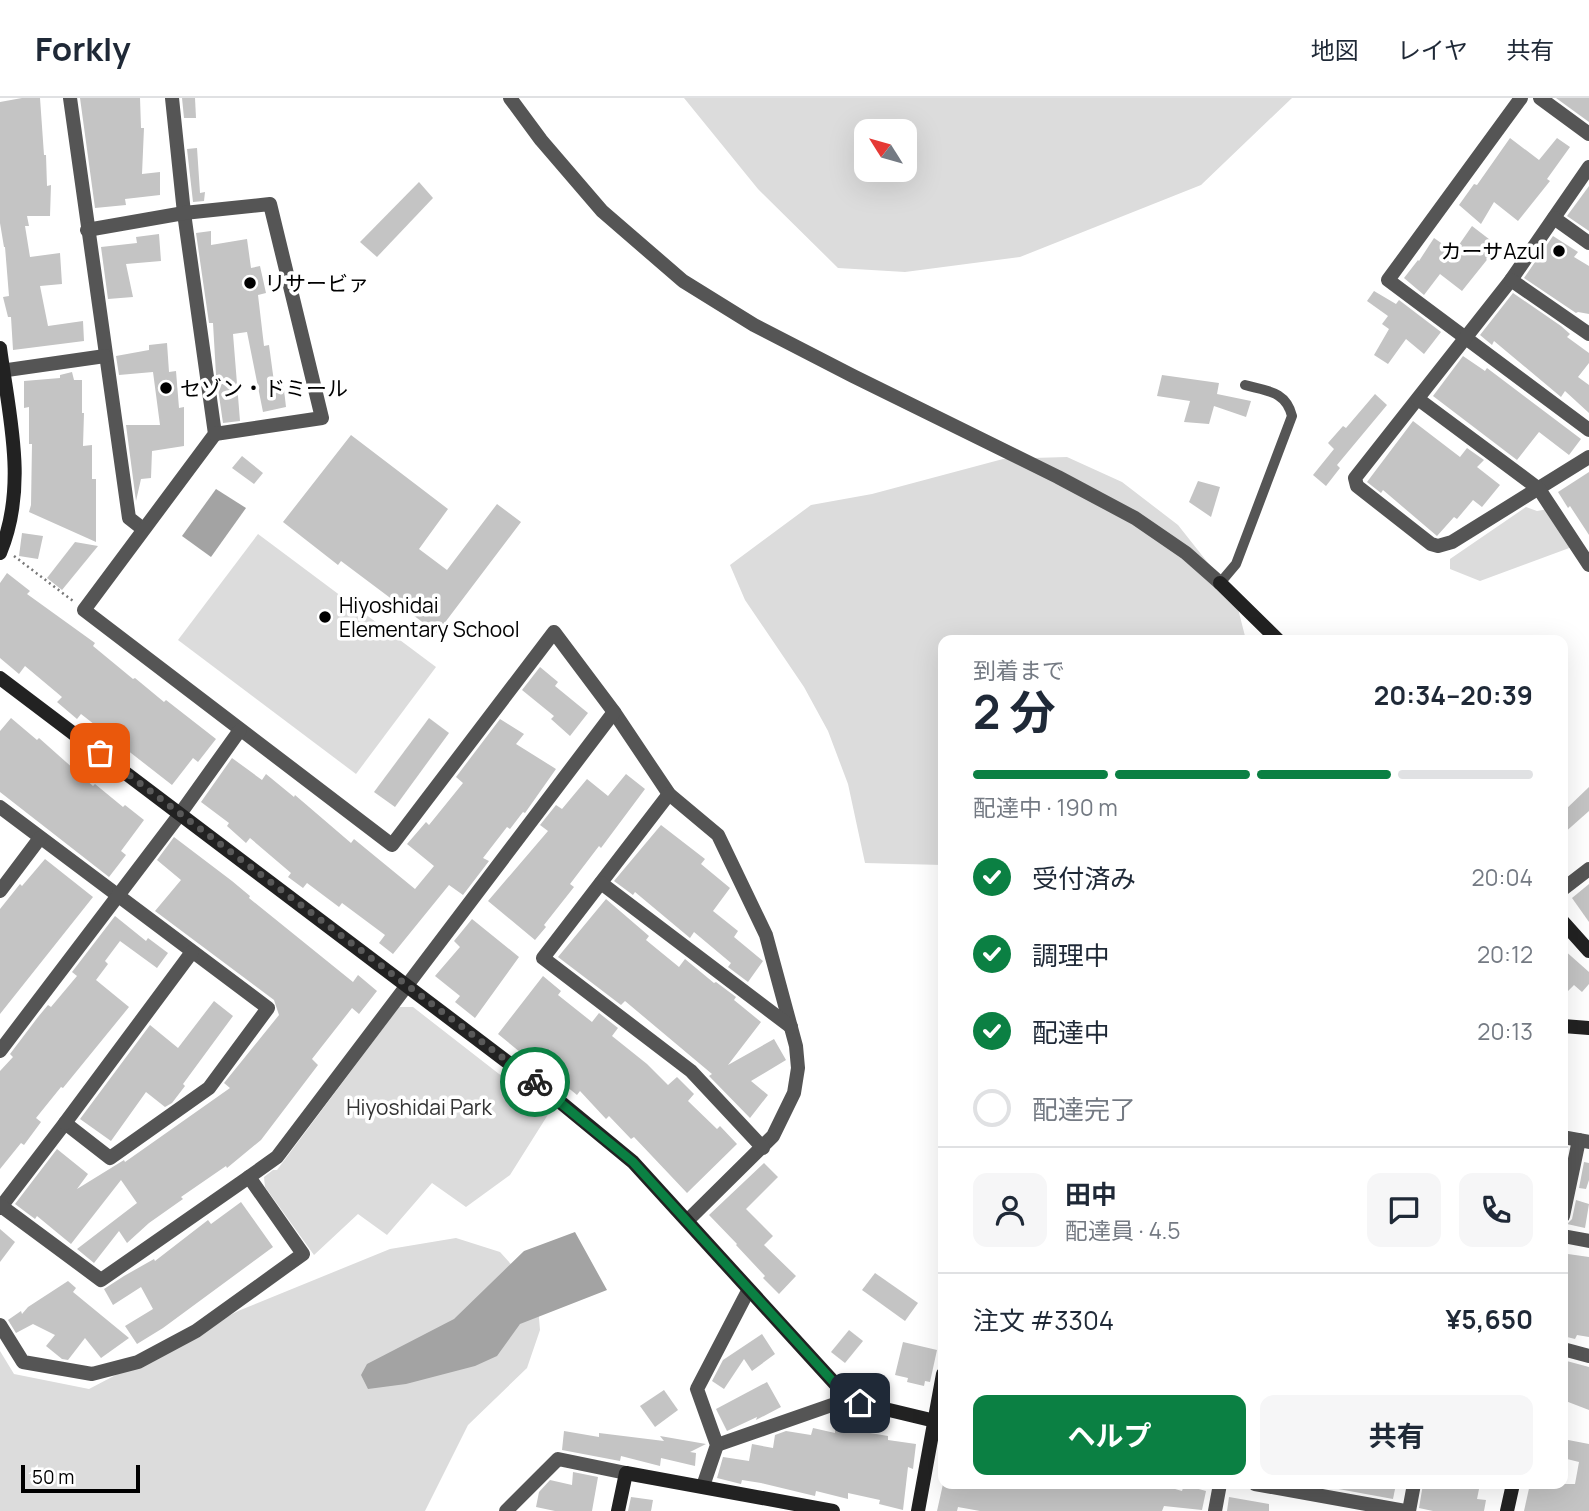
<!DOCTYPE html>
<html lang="ja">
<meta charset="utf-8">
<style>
body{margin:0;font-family:Manrope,"Noto Sans JP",sans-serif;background:#f6f6f7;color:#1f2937;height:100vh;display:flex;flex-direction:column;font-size:26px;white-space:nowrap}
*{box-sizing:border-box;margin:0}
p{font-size:23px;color:#747a83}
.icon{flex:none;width:38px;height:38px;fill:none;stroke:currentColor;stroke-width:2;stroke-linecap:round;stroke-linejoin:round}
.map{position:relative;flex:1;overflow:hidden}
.details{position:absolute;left:938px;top:537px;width:630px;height:854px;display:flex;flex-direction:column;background:#fff;border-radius:14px;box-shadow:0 7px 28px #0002}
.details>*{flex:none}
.needle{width:46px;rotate:307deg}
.controls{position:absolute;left:854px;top:21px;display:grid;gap:14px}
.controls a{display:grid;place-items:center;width:63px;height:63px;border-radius:14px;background:#fff;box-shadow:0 7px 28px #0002;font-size:35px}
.scale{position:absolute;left:21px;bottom:18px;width:119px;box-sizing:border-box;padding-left:7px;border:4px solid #000;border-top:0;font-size:19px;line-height:24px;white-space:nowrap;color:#000;-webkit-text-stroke:5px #fff;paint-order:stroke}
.pin{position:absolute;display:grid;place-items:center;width:60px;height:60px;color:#fff;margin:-30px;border-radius:14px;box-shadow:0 4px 10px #0006}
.courier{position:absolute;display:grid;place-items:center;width:70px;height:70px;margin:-35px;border:5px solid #0b8043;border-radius:50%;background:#fff;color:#222;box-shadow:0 2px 9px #0007}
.headline em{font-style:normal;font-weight:700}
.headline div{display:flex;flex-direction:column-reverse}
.headline{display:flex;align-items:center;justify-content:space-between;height:119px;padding:0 35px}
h1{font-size:46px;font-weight:700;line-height:52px}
.bar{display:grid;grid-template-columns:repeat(4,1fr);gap:10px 7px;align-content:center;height:84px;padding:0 35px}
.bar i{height:9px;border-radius:5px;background:#e0e1e3}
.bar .on{background:#0b8043}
.bar p{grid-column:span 4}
.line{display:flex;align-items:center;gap:18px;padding:0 35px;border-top:2px solid #e0e1e3}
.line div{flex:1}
.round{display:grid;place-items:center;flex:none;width:74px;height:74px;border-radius:14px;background:#f6f6f7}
ol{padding:0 35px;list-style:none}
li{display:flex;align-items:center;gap:21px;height:77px}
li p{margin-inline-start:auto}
li .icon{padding:7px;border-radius:50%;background:#0b8043;color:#fff;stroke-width:4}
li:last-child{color:#747a83}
li i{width:38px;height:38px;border:4px solid #e0e1e3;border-radius:50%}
.action{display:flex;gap:14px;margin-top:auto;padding:14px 35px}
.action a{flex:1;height:80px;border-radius:14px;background:#0b8043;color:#fff;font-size:28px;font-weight:700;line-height:80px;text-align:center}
.action a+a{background:#f6f6f7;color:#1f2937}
header{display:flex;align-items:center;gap:42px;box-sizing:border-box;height:98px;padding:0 35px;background:#fff;border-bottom:2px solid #e0e1e3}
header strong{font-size:33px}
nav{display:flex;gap:38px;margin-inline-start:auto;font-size:24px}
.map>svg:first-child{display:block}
</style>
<header>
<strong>Forkly</strong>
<nav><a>地図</a><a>レイヤ</a><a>共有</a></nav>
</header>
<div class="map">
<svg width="1589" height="1413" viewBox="0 0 1589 1413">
<rect width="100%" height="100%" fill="#fff"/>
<g fill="#dcdcdc" fill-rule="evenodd">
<path d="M684,0H1292L1201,87L1020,159L905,174L838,170L758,91ZM905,33V72H866V33Z"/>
<path d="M1067,359L1122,384L1178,427L1235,499L1246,542H943V767L865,765L848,686L828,633L804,589L745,502L730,467L811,407L872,396L1003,361Z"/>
<path d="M1526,409L1537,413L1548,411L1572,449L1480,483L1450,471V461Z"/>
<path d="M258,436L436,569L356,676L178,542Z"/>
<path d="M399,909H413L549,1015L510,1077L466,1109L432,1085L387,1137L358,1116L314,1157L265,1089L264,1079L273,1072H277Z"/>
<path d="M456,1140L500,1154L527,1184L538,1208L540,1232L527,1270L468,1327L425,1413H0V1253L14,1276L89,1291L238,1213L390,1151Z"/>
</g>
<g fill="#a3a3a3">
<path d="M216,391L246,410L211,459L182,438Z"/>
<path d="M575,1134L607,1192L520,1226L497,1258L475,1268L406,1286L368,1291L361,1277L367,1266L454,1221L524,1153Z"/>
</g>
<g fill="#c4c4c4">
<path d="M22,0H40L44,57H46L47,88L51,87L50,118H27L29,128H25L30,159L60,155L62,186L40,188L48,228L83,223L84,243L13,252L11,219H8L3,199L9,198L5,149H4L0,125V4Z"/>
<path d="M80,0H140L141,30H144L142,76L160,74V97L125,101L126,107L95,110Z"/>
<path d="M182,0H195L196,20H184Z"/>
<path d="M1556,0H1589V24Z"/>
<path d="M1510,40L1539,62L1557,40L1570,49L1547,81L1550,83L1518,123L1494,104L1481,126L1459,107L1474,86L1477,87Z"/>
<path d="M197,50L200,95L205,94L204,103L193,104L187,51Z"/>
<path d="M419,84L433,100L377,159L360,144Z"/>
<path d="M1589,88V133L1567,118Z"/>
<path d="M1472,128L1498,148L1462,193L1440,176L1424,197L1404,180L1418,162L1419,163L1434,140L1454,154Z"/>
<path d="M211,133V147L247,141L251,170L260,168L266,195L258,197L264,248L269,247L274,284L283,283L286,309L263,314L247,234L233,236L240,323L223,325L216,277L213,225H209L196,135Z"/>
<path d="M159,136L161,163L126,166L133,199L108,201L101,149L137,145L136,139Z"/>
<path d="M1553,138L1578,154L1574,159L1589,168V216L1578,214L1576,215L1524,180Z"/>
<path d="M1374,193L1396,206L1399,202L1441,234L1424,256L1406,241L1388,266L1374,257L1389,231L1382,226L1388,218L1367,203Z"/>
<path d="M1513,195L1561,228L1570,236L1567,239L1589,255V265L1578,279L1589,287V315L1565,293L1561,299L1494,243L1492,247L1480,237Z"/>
<path d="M167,245L169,274L176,273L179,310L184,309V348L152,353L151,380L141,381L136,403L126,327H160L153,274L119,277L116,258L149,252V247Z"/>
<path d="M1463,258L1485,273L1487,270L1581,341L1569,357L1539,334L1517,362L1433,298Z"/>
<path d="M72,274L74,282H82V315H84L83,348L92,347V381H96V444L29,414L31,407L32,346H29V309L24,310V283L60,280V277Z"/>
<path d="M1162,277L1219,285L1217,296L1251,303L1246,319L1214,308L1209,326L1184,324L1190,303L1157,298Z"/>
<path d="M1375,296L1387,307L1337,367L1340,370L1326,388L1313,377L1334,351L1328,345L1343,328L1346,330Z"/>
<path d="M1413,323L1460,359L1467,350L1484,362L1477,369L1500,387L1482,409L1473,402L1457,421L1454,419L1437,438L1383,392L1381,395L1367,384Z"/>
<path d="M351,337L448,411L419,451L447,472L497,406L521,424L437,535L341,463L338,467L283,424Z"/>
<path d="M242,358L263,375L254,386L232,370Z"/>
<path d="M1589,374V437L1570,408L1568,410L1558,394Z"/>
<path d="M1198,383L1220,389L1211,419L1189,404Z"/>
<path d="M22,435L43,438L38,461L19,458Z"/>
<path d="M75,444L98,448L62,492L47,480Z"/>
<path d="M7,475L30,493L27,496L95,545L93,548L133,581L135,580L164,604L166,602L216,641L198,664L193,660L172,687L81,616L77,621L57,604L62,599L25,568L19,576L0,560V485Z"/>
<path d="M540,569L558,584L555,588L588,615L570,638L551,621L554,618L522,592Z"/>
<path d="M11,620L37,642L39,640L93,688L95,686L123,709L125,707L144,722L121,753L126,757L109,779L0,694V633Z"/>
<path d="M429,620L449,635L395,709L374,694Z"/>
<path d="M500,621L524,636L516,646L556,671L525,715L523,714L510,731L507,729L483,760L489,763L463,797L449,787L393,856L379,845L385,837L342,805L339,809L307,785L303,790L288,779L291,775L250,740L246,745L227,728L229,725L201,704L232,660L262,682L266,676L294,699L295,697L351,745L354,741L415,791L434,768L407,746L426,724L429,727L463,685L456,679Z"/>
<path d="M626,676L645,691L601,750L599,748L570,786L574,789L544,827L546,829L535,842L488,803L548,733L540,727L556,707L562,711L587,681L608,698Z"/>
<path d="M1589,689V713L1563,736V714Z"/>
<path d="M661,727L705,761L701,766L730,790L713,813L738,833L734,839L763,863L748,884L728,869L731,865L694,834L690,840L635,794L633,797L614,783Z"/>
<path d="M174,739L232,783L250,798L249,800L353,884L358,877L377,893L359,916L352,910L312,961L318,967L261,1042L227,1070L226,1068L181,1099L183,1101L149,1125L127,1145L119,1133L94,1165L77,1151L137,1105L121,1082L71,1146L37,1118L35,1121L15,1106L57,1051L88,1076L77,1091L124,1062L125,1064L230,990L224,985L279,917L274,902L155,813L181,782L157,762Z"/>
<path d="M45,761L93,799L0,916V811L20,786L22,788Z"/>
<path d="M1589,786V824L1572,800Z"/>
<path d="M606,801L649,838L646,842L679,869L685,861L714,885L716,884L736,899L734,902L761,924L728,967L774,941L786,962L751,983L768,997L750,1020L709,978L712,976L625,903L621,907L558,859Z"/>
<path d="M115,818L146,843L148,840L168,855L157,870L120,843L105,863L108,866L96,882L129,909L63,990L61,989L36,1020L41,1024L24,1047L21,1045L0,1071V973L13,959L10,956L38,919L48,907L51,909L77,878L72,874Z"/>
<path d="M472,821L519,859L475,920L455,904L460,898L435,878L460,849L454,843Z"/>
<path d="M1563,851L1589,874V886L1582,894L1574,887L1563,898Z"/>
<path d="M543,878L561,893L558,897L592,924L599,915L618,930L612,938L647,966L668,987L677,979L694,996L688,1003L717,1031L720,1028L737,1046L687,1095L634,1039L631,1041L609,1018L606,1021L580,993L577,997L550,975L548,977L498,936Z"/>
<path d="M214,903L233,918L183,986L185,988L172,1005L165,1009L146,994L111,1043L80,1021L150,927L178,950Z"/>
<path d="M1584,1064L1589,1065V1082L1586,1091L1579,1090Z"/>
<path d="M764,1065L778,1079L746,1111L773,1138L764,1147L796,1178L779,1196L763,1180L765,1178L736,1147L737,1146L709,1117Z"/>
<path d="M1576,1102L1589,1106L1585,1130L1567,1126L1572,1121Z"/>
<path d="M241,1104L273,1149L163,1230L137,1246L125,1228L153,1211L141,1189L113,1207L104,1191L124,1178L154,1161L155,1163L208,1122L211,1126Z"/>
<path d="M0,1131L15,1144L0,1164Z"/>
<path d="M1568,1156L1589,1159V1239L1577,1237L1575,1241L1563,1238V1174Z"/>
<path d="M875,1175L918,1205L905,1223L862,1192Z"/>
<path d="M68,1183L76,1190L73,1194L129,1240L101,1260L85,1240L68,1262L62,1261L46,1248L55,1237L33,1226L16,1235L8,1222L21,1213L22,1216L28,1209Z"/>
<path d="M849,1232L863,1243L845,1265L831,1254Z"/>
<path d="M762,1236L775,1256L752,1273L744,1261L724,1291L712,1283L723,1262Z"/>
<path d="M903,1244L937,1252L930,1284L925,1283L924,1288L907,1284L908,1280L895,1277Z"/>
<path d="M1563,1262L1589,1269V1312L1563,1302Z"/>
<path d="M767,1284L781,1309L756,1322L757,1319L727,1333L716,1311Z"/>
<path d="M664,1292L678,1312L655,1329L640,1308Z"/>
<path d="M813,1330L835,1335V1331L864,1334L888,1338V1342L916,1346L913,1371L908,1369L903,1412L879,1406L880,1402L848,1395V1401L816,1393L815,1398L761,1385L742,1382L741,1386L717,1380L723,1359L749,1363L752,1346L773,1350L775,1337L786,1333L811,1337Z"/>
<path d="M564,1333L599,1339V1335L664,1343L660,1338L706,1346L690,1354L696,1355L695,1368L661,1360L660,1368L621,1358L620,1363L562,1352Z"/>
<path d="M1563,1341L1589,1346V1413H1524L1530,1386H1575L1579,1364L1563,1360Z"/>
<path d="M573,1374L598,1379L592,1413H555L536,1409L539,1394L550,1382L572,1387Z"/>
<path d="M943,1386H981L998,1389V1386H1112L1151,1391L1152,1386H1158L1182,1393L1184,1387L1206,1393L1202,1412L1164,1408L1162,1413H980L958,1409L957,1413H937Z"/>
<path d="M1322,1386H1396L1393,1401L1322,1388Z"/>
<path d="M1423,1386H1480L1477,1401L1486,1402L1484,1413H1433L1419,1410Z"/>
<path d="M631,1399L653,1402L651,1413H628Z"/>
<path d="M1229,1399L1269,1406V1413H1227Z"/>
</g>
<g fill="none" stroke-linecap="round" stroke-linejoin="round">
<path stroke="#777" stroke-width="2.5" stroke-dasharray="2 3.5" stroke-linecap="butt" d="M14,458L73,503"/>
<path stroke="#555" stroke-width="10" d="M1220,485L1236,466L1292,318C1286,293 1267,293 1245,287"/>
<g stroke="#555" stroke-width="14">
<path d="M70,0L129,420L143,431"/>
<path d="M172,0L184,115L215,336L84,512L392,747L554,534L614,614L669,696L718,737L766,837L796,948L798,970L794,995L773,1038L688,1122"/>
<path d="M510,0L541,42L602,113L683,183L754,227L853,278L1058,379L1135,420L1186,455L1220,485"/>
<path d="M1521,0L1388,182L1589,332"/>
<path d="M1540,0L1589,36"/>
<path d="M1589,69L1511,182L1355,380L1357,388L1431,446L1438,448L1452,444L1589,359"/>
<path d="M1554,120L1589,145"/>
<path d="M87,132L184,115L270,106L322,320L215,336"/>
<path d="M1511,182L1589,236"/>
<path d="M0,273L105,258"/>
<path d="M1418,301L1539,391L1589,467"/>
<path d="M669,696L543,860L691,973L763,1050"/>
<path d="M0,709L268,910L209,990L110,1060L65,1025L0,1110"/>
<path d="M601,785L791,929"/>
<path d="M1563,791L1589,771"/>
<path d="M0,793L40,740"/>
<path d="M0,953L180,716L240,632"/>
<path d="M65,1025L192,854"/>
<path d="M1563,1039L1589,1044"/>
<path d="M1,1108L101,1182L249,1079"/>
<path d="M1563,1118L1579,1042"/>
<path d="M1563,1138L1589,1143"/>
<path d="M0,1227L23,1264L92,1276L138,1264L196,1233L303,1156L249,1079L277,1059L614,614"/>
<path d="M1563,1251L1589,1258"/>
<path d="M717,1347L849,1301"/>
<path d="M1255,1386L1405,1413"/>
<path d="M703,1388L717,1347L697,1291L748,1193"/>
<path d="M506,1413L558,1361L626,1375"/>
<path d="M1215,1413L1220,1386"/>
<path d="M1409,1413L1414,1386"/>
</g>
<g stroke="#222" stroke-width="14">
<path d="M0,250C9,318 28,388 0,455"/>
<path d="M1220,485L1278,542"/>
<path d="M0,580L559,1003L633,1064L849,1301L860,1305L935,1323"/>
<path d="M1563,824L1589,853"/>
<path d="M1563,928L1589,930"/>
<path d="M618,1413L626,1375L833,1413"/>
<path d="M918,1413L943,1276"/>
<path d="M1507,1413L1513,1386"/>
</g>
</g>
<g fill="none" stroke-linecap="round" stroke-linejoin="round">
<path stroke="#595959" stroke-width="7" stroke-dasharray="0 12.6" d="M100,655L535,984"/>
<path stroke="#0b8043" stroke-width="9" d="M535,984L633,1064L849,1301L860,1305"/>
</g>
<g fill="#000" stroke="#fff" stroke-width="2.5">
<circle cx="1559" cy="153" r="7"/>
<circle cx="250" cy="185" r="7"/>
<circle cx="166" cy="290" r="7"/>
<circle cx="325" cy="519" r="7"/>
</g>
<g text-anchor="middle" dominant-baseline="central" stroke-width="7" stroke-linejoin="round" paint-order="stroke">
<g font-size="21" fill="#000" stroke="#fff" text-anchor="start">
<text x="1545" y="153" text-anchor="end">カーサAzul</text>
<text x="264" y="185">リサービァ</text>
<text x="180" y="290">セゾン・ドミール</text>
<text x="339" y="507">Hiyoshidai<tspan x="339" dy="24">Elementary School</tspan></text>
</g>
<g font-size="21" fill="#333" stroke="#fff">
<text x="419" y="1009">Hiyoshidai Park</text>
</g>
</g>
</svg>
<div class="controls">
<a><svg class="needle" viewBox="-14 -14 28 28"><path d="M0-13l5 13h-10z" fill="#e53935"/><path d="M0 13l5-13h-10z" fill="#747a83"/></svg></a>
</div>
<div class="scale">50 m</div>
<div class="pin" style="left:100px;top:655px;background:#ea580c"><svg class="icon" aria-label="bag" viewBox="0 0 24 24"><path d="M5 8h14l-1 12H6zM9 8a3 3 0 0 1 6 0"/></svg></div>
<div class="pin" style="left:860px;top:1305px;background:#1f2937"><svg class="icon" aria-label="home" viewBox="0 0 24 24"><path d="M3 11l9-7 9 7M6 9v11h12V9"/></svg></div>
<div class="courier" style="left:535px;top:984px"><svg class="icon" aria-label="bike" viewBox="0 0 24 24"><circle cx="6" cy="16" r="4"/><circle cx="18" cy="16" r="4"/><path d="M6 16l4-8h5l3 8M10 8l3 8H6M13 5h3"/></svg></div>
<section class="details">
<div class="headline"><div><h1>2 分</h1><p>到着まで</p></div><em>20:34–20:39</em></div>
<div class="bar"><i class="on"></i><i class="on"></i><i class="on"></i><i></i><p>配達中 · 190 m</p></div>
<ol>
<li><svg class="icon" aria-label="check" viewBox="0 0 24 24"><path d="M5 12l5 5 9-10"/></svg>受付済み<p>20:04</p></li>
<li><svg class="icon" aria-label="check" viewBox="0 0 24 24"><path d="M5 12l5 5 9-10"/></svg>調理中<p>20:12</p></li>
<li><svg class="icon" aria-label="check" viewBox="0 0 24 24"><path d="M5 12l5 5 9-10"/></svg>配達中<p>20:13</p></li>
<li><i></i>配達完了</li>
</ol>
<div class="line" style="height:126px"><a class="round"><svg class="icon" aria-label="person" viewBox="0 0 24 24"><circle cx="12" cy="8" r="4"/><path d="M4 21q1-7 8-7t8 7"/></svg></a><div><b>田中</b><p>配達員 · 4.5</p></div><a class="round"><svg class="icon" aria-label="chat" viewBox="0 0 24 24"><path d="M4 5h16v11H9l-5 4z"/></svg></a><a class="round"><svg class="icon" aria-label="phone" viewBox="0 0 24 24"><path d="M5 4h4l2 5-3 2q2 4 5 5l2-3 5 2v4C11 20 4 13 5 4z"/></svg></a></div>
<div class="line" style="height:91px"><div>注文 #3304</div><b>¥5,650</b></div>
<div class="action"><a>ヘルプ</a><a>共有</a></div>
</section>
</div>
